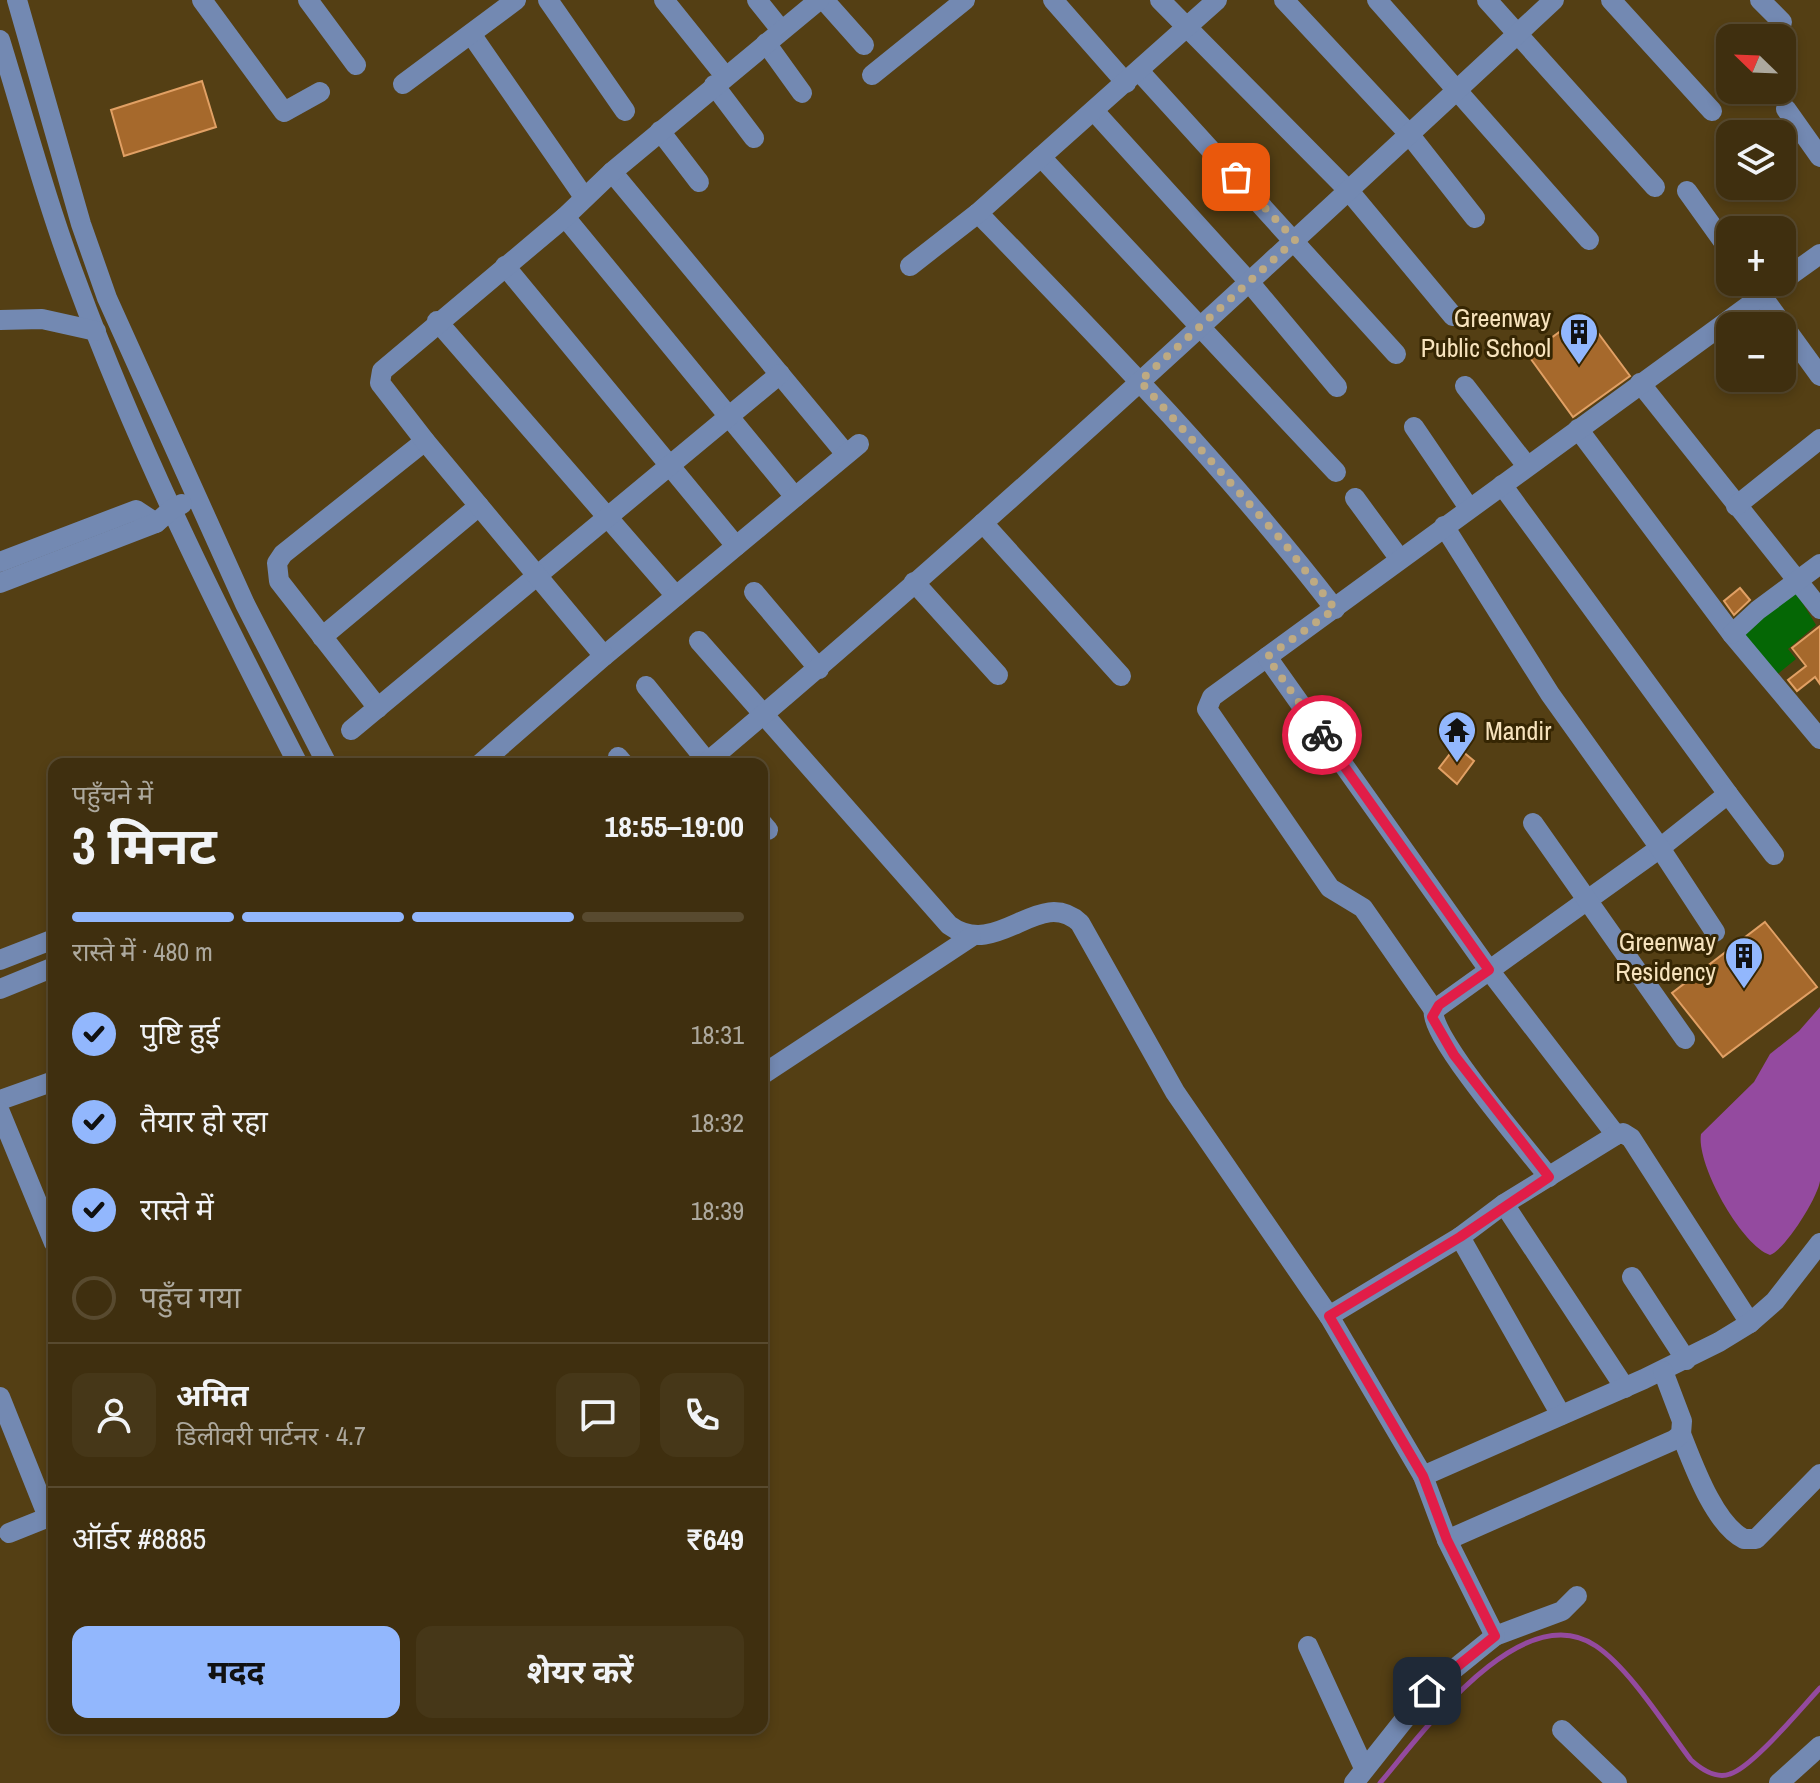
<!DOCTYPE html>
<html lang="hi">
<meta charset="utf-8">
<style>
body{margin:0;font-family:"Archivo Narrow","Noto Sans Devanagari",sans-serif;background:#463718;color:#f1f3f6;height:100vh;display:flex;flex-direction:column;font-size:30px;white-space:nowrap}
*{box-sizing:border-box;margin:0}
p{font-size:26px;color:#ada99e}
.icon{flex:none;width:44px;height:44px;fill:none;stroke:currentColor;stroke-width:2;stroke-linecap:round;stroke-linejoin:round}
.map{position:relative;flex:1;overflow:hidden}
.sheet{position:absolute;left:48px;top:758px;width:720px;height:976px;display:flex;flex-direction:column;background:#3f2f0f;border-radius:16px;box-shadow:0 4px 12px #0003,0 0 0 2px #584a2f}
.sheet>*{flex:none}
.needle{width:52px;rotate:293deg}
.tools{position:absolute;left:1716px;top:24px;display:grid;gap:16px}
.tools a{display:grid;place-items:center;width:80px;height:80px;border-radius:16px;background:#3f2f0f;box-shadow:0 4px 12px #0003,0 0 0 2px #584a2f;font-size:40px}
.pin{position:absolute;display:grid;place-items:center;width:68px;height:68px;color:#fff;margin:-34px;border-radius:16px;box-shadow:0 4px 12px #0006}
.courier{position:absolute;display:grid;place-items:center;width:80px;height:80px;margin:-40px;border:6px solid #e11d48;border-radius:50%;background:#fff;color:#222;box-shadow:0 2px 10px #0007}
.overview em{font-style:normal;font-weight:700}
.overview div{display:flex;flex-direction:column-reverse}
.overview{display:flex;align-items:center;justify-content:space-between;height:136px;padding:0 24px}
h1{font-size:52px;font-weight:700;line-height:60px}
.bar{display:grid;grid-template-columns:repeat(4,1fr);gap:12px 8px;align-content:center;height:96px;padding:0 24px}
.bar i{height:10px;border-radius:6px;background:#584a2f}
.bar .selected{background:#92b7fd}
.bar p{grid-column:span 4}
.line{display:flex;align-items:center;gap:20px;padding:0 24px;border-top:2px solid #584a2f}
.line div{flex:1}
.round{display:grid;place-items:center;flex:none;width:84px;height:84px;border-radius:16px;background:#463718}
ol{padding:0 24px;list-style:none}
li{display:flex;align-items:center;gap:24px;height:88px}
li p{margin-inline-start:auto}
li .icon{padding:8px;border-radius:50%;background:#92b7fd;color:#111;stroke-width:4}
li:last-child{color:#ada99e}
li i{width:44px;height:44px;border:4px solid #584a2f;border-radius:50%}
.cta{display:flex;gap:16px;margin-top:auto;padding:16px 24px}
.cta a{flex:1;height:92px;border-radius:16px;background:#92b7fd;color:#111;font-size:32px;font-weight:700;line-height:92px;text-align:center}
.cta a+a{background:#463718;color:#f1f3f6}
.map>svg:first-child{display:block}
</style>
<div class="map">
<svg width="1820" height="1783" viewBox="0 0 1820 1783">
<rect width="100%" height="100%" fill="#543f14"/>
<path fill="#056705" d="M1794,589L1816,625L1788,649L1796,659L1774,677L1737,636Z"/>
<path fill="#944a9f" d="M1820,1007C1820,1064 1820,1124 1820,1181C1818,1197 1785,1250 1770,1255C1741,1245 1696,1164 1701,1134L1754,1082L1770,1054L1799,1031Z"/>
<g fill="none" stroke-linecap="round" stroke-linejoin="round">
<path stroke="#944a9f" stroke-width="5" d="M1380,1783C1421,1735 1521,1595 1596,1646C1630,1669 1666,1727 1691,1760C1701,1769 1716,1779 1730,1774C1753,1767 1801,1708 1820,1688"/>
</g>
<g fill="#a6692c" stroke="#e1a064" stroke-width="2">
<path d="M202,81L216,127L124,156L111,110Z"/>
<path d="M1584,314L1630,376L1573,417L1528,355Z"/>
<path d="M1740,588L1750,600L1734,615L1724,601Z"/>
<path d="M1820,626V684L1815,677L1797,691L1788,680L1806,666L1792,648Z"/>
<path d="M1456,746L1474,761L1457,784L1439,768Z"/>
<path d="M1765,922L1817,987L1723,1057L1672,993Z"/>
</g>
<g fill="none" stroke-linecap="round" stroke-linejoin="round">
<g stroke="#7389b2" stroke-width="20">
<path d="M17,0L81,224L107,298L245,604L327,764"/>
<path d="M202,0L284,112L320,92"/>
<path d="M308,0L356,65"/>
<path d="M548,0L625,111"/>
<path d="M664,0L725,76"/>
<path d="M757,0L781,30"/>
<path d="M824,0L864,45"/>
<path d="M1053,0L1126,83"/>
<path d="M1160,0L1349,191L1453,316"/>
<path d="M1284,0L1409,134L1475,218"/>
<path d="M1377,0L1589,240"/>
<path d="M1487,0L1655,187"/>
<path d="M1611,0L1712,111"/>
<path d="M1760,0L1782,22"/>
<path d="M471,34L584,197"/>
<path d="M0,40C25,121 47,204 77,283C138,449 217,608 298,764"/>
<path d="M766,43L802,93"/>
<path d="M1139,71L1396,354"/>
<path d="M872,75L965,0"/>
<path d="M403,84L516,0"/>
<path d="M714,85L754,138"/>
<path d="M1786,109L1820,157"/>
<path d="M1094,111L1250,283L1337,387"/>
<path d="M660,131L699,182"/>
<path d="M1041,157L1336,472"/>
<path d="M612,172L846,454"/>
<path d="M1687,191L1730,251"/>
<path d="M978,213C1102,341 1226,468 1335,609"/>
<path d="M565,217L795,497"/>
<path d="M505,266L736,546"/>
<path d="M910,266L978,213L1217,0"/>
<path d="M1782,281L1820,254"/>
<path d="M1752,282L1820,376"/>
<path d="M0,320L42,319L96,331"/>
<path d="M437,321L676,596"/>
<path d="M1640,383L1820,609"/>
<path d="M1465,386L1527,466"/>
<path d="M1414,427L1469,508"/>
<path d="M1578,429L1732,634L1820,739"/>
<path d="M1502,485L1728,794L1660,848L1434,1010C1426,1032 1530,1153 1549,1177"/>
<path d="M1355,498L1399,558"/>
<path d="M1736,506L1820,439"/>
<path d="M983,523L1121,676"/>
<path d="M1444,526L1550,694L1660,848L1715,932"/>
<path d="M0,562L136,510L156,523"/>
<path d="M914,582L998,675"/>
<path d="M0,583L156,523L172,509L182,504"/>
<path d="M754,592L819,669"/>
<path d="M1732,634L1758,610L1820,564"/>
<path d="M322,637L479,506"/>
<path d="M699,641L949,925C998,961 1039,885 1080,923L1175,1092L1329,1316L1423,1476L1447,1540"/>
<path d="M604,656L859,444"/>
<path d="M1267,657L1212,697L1207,709L1330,888L1363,908L1434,1010"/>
<path d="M646,686L709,764"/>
<path d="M378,708L279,581L277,563L283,554L425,441"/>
<path d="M351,730L780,374"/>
<path d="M618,757L624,764"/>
<path d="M480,764L604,656L425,441L380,383L382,371L565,217L612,172L819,0"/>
<path d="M705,764C996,519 1275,259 1554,0"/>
<path d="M1728,794L1774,855"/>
<path d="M762,823L768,830"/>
<path d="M1533,823L1685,1039"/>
<path d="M0,960L54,939"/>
<path d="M0,989L54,967"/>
<path d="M762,1075L971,937"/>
<path d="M0,1100L54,1081"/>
<path d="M0,1112L54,1243"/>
<path d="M1616,1135L1489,970L1267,657L1781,282"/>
<path d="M1504,1204L1625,1388"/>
<path d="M1632,1277L1686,1360"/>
<path d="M1329,1316L1460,1237"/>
<path d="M0,1397L48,1517"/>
<path d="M1561,1415L1460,1237L1504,1204L1616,1135L1623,1133L1631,1138L1750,1323"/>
<path d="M1681,1434C1693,1464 1714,1524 1744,1539H1756L1820,1474"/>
<path d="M1423,1476L1644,1379L1719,1342L1750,1323L1775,1301L1820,1243"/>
<path d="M9,1533L54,1515"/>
<path d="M1577,1596L1562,1611L1495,1636L1447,1540L1674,1440L1681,1434L1682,1421L1663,1371"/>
<path d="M1308,1646L1364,1768"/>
<path d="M1562,1730L1617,1783"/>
<path d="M1354,1783L1427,1691L1495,1636"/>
<path d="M1779,1783L1820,1746"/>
</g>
</g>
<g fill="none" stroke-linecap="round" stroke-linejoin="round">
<path stroke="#beaa82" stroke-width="8" stroke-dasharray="0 14.4" d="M1236,177L1295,240L1140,381L1284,543L1335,609L1267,657L1322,735"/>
<path stroke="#e11d48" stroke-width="10" d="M1322,735L1489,970L1439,1005L1432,1017L1454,1055L1549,1177L1460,1237L1329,1316L1423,1476L1447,1540L1495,1636L1427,1691"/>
</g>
<defs>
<symbol id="building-pin" viewBox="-11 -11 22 30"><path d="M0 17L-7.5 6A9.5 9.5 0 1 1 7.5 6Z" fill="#92b7fd" stroke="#362603"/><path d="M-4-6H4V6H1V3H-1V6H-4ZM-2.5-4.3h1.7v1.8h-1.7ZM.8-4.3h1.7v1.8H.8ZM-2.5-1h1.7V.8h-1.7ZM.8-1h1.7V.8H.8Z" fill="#111"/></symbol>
<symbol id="temple-pin" viewBox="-11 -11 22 30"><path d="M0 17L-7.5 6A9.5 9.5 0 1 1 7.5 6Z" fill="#92b7fd" stroke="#362603"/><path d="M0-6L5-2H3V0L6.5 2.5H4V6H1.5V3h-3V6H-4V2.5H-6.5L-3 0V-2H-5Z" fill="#111"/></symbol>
</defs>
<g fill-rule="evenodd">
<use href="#building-pin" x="1557" y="310" width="44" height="60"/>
<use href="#temple-pin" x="1435" y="708" width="44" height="60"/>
<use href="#building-pin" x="1722" y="934" width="44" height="60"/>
</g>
<g text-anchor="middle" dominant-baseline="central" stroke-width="6" stroke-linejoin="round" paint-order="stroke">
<g font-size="26" fill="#f7e3bd" stroke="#362603" text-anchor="end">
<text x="1551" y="317">Greenway<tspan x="1551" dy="30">Public School</tspan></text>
<text x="1485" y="730" text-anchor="start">Mandir</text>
<text x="1716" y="941">Greenway<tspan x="1716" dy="30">Residency</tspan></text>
</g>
</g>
</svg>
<div class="tools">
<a><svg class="needle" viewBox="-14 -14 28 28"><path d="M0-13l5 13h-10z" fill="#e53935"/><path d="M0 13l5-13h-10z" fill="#ada99e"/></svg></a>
<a><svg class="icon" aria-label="layers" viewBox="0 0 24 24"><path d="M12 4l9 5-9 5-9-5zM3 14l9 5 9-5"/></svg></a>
<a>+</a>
<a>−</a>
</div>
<div class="pin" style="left:1236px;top:177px;background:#ea580c"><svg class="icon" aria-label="bag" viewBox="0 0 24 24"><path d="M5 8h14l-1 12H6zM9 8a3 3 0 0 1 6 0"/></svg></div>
<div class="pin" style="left:1427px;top:1691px;background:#1f2937"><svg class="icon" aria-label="home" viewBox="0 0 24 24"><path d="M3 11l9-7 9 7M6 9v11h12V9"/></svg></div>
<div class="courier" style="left:1322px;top:735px"><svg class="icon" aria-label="bike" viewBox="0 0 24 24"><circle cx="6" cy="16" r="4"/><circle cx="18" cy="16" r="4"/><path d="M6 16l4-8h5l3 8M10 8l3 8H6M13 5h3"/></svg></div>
<section class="sheet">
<div class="overview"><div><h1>3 मिनट</h1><p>पहुँचने में</p></div><em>18:55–19:00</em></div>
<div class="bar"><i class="selected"></i><i class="selected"></i><i class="selected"></i><i></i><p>रास्ते में · 480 m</p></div>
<ol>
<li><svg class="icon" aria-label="check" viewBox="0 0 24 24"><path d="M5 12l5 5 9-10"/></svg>पुष्टि हुई<p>18:31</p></li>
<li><svg class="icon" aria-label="check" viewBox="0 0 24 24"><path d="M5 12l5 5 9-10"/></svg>तैयार हो रहा<p>18:32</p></li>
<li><svg class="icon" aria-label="check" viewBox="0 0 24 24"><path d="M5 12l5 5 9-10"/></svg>रास्ते में<p>18:39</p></li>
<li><i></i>पहुँच गया</li>
</ol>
<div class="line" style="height:144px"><a class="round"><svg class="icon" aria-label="person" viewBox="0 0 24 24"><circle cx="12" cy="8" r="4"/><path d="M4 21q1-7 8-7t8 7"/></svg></a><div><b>अमित</b><p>डिलीवरी पार्टनर · 4.7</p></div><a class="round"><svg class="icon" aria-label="chat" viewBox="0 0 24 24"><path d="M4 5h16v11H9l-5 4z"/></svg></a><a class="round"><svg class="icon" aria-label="phone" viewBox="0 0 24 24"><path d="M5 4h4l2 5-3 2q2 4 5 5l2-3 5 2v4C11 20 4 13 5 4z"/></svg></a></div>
<div class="line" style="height:104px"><div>ऑर्डर #8885</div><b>₹649</b></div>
<div class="cta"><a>मदद</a><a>शेयर करें</a></div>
</section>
</div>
